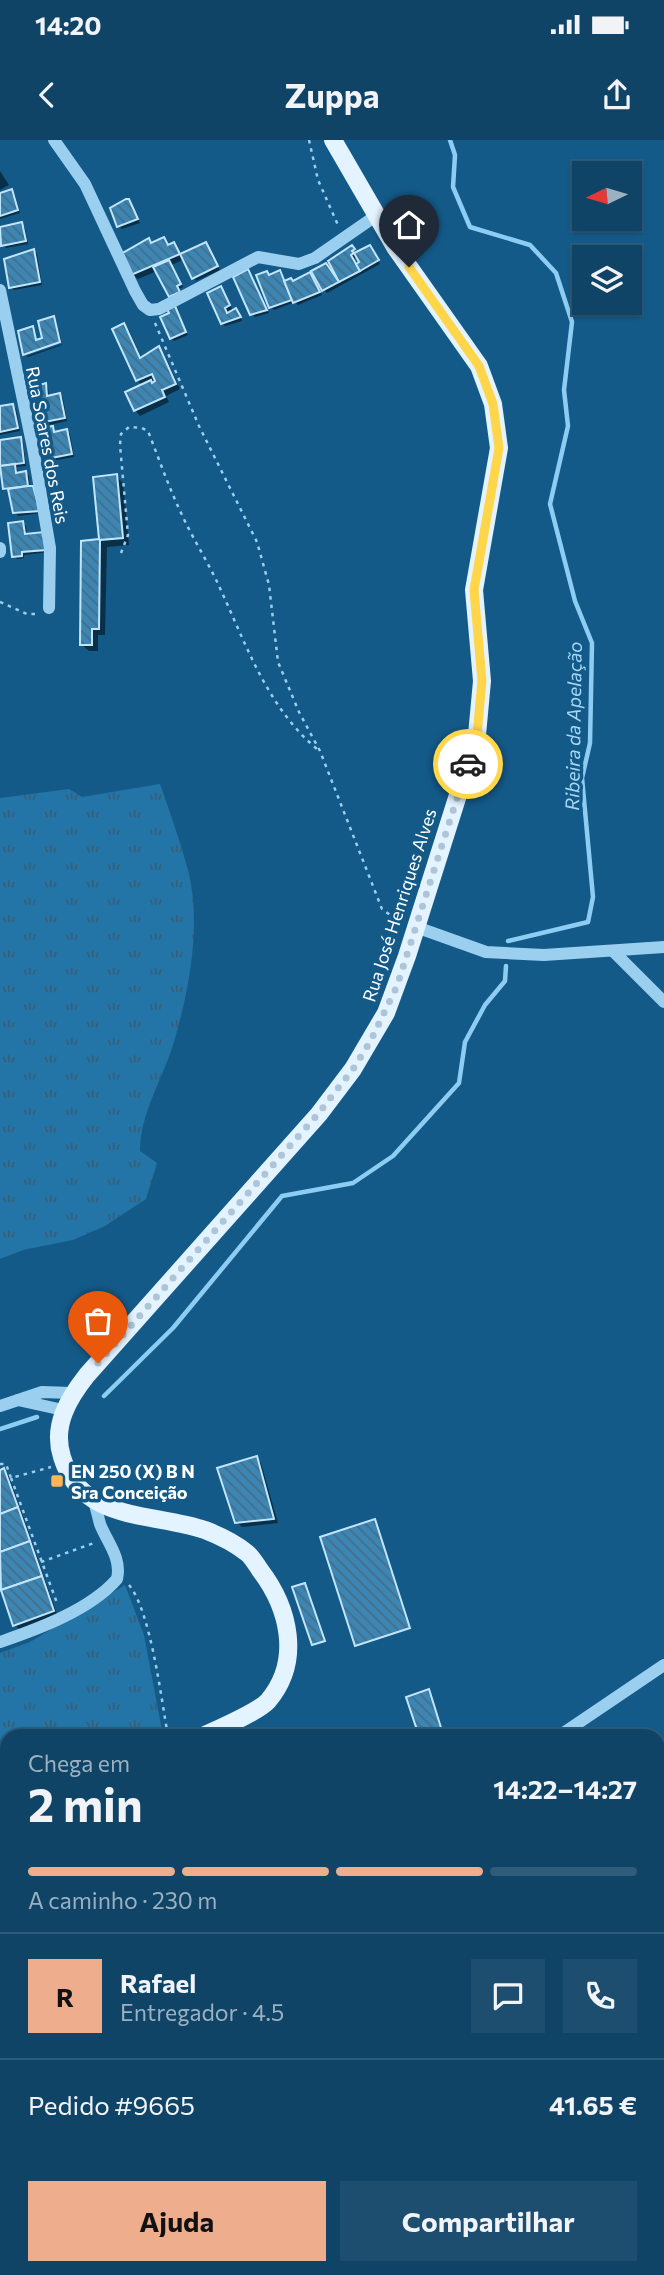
<!DOCTYPE html>
<html lang="pt">
<meta charset="utf-8">
<style>
body{margin:0;font-family:Commissioner,sans-serif;background:#1d4e70;color:#f1f3f6;height:100vh;display:flex;flex-direction:column;font-size:26px;white-space:nowrap}
*{box-sizing:border-box;margin:0}
p{font-size:23px;color:#9bb0c0}
.icon{flex:none;width:38px;height:38px;fill:none;stroke:currentColor;stroke-width:2;stroke-linecap:round;stroke-linejoin:round}
.map{position:relative;flex:1;overflow:hidden}
.drawer{position:absolute;left:0px;top:1589px;width:665px;height:546px;display:flex;flex-direction:column;background:#0f4467;border-radius:21px 21px 0 0;box-shadow:0 2px 5px #0004,0 0 0 2px #2f5c7b}
.drawer>*{flex:none}
.needle{width:46px;rotate:265deg}
.controls{position:absolute;left:572px;top:21px;display:grid;gap:14px}
.controls a{display:grid;place-items:center;width:70px;height:70px;border-radius:0px;background:#0f4467;box-shadow:0 2px 5px #0004,0 0 0 2px #2f5c7b;font-size:35px}
.pin{position:absolute;display:grid;place-items:center;width:60px;height:60px;color:#fff;margin:-72px -30px;border-radius:50% 50% 50% 0;rotate:-45deg;box-shadow:0 0 7px #0007}
.pin .icon{rotate:45deg}
.courier{position:absolute;display:grid;place-items:center;width:70px;height:70px;margin:-35px;border:5px solid #ffd54a;border-radius:50%;background:#fff;color:#222;box-shadow:0 2px 9px #0007}
.headline em{font-style:normal;font-weight:700}
.headline div{display:flex;flex-direction:column-reverse}
.headline{display:flex;align-items:center;justify-content:space-between;height:119px;padding:0 28px}
h1{font-size:46px;font-weight:700;line-height:52px}
.bar{display:grid;grid-template-columns:repeat(4,1fr);gap:10px 7px;align-content:center;height:84px;padding:0 28px}
.bar i{height:9px;border-radius:5px;background:#2f5c7b}
.bar .active{background:#eead8d}
.bar p{grid-column:span 4}
.line{display:flex;align-items:center;gap:18px;padding:0 28px;border-top:2px solid #2f5c7b}
.line div{flex:1}
.round{display:grid;place-items:center;flex:none;width:74px;height:74px;border-radius:0px;background:#1d4e70}
.action{display:flex;gap:14px;margin-top:auto;padding:14px 28px}
.action a{flex:1;height:80px;border-radius:0px;background:#eead8d;color:#111;font-size:28px;font-weight:700;line-height:80px;text-align:center}
.action a+a{background:#1d4e70;color:#f1f3f6}
.status{display:flex;justify-content:space-between;align-items:center;height:49px;padding:0 35px;background:#0f4467;direction:ltr}
.status svg{height:19px;fill:currentColor}
header{display:flex;justify-content:space-between;align-items:center;height:91px;padding:0 28px;background:#0f4467;font-size:32px;font-weight:700}
.map>svg:first-child{display:block}
</style>
<div class="status"><b>14:20</b><svg viewBox="0 0 49 12"><path d="M0 12V9h3v3zM5 12V6h3v6zM10 12V3h3v9zM15 12V0h3v12zM26 1h20v11H26zM47 4h2v5h-2z"/></svg></div>
<header><svg class="icon" aria-label="back" viewBox="0 0 24 24"><path d="M15 5l-7 7 7 7"/></svg>Zuppa<svg class="icon" aria-label="share" viewBox="0 0 24 24"><path d="M12 15V3M7 8l5-5 5 5M5 13v7h14v-7"/></svg></header>
<div class="map">
<svg width="664" height="2135" viewBox="0 0 664 2135">
<defs>
<pattern id="grass-tufts" width="24" height="20" patternUnits="userSpaceOnUse" patternTransform="scale(1.75)"><rect width="24" height="20" fill="#2374a7"/><path d="M3 7l-1-3M5 7V3M7 7l1-3M15 17l-1-3M17 17v-4M19 17l1-3" fill="none" stroke="#3a5e75"/></pattern>
<pattern id="building-back-hatch" width="6" height="6" patternUnits="userSpaceOnUse" patternTransform="scale(1.75)"><rect width="6" height="6" fill="#3d85b2"/><path d="M-1 5l2 2M0 0l6 6M5-1l2 2" fill="none" stroke="#436e89"/></pattern>
</defs>
<rect width="100%" height="100%" fill="#145a89"/>
<g fill="url(#grass-tufts)">
<path d="M160,644C170,672 180,701 188,730C202,785 189,851 173,905C162,940 140,974 140,1011L157,1023L146,1059L105,1086L73,1100L23,1110L0,1119V658L69,649L82,657Z"/>
<path d="M125,1445L144,1495L163,1596H7V1634L2,1635L0,1631V1513L30,1502Z"/>
</g>
<g fill="#0007" fill-rule="evenodd">
<path d="M0,31L9,45L0,50Z"/>
<path d="M12,51L15,55L20,73L0,79V55Z"/>
<path d="M129,61L140,83L122,89L119,86Z"/>
<path d="M21,84L25,88L28,104L6,108L3,105L0,88Z"/>
<path d="M163,99L169,106L174,104L182,115L206,104L220,130L196,141L184,119L172,125L183,147L179,149L182,155L157,131L138,139L132,134L149,100L153,105Z"/>
<path d="M351,108L357,114L373,110L380,124L327,153L324,150L331,133ZM358,115L362,122L357,125L354,119Z"/>
<path d="M34,111L37,114L42,145L14,150L10,147Z"/>
<path d="M248,131L251,134L269,173L255,177L252,174Z"/>
<path d="M279,132L285,143L313,138L322,155L298,165L295,162L274,170L271,167L270,136Z"/>
<path d="M221,148L233,171L236,170L239,173L242,181L225,186L222,183Z"/>
<path d="M174,168L188,195L174,201L171,198Z"/>
<path d="M53,178L56,181L61,200L24,213L32,188L37,201L44,199Z"/>
<path d="M123,185L129,190L142,219L159,209L164,214L180,249L166,256L169,262L140,276L135,270L143,246L137,240Z"/>
<path d="M62,204V205L28,217L26,216Z"/>
<path d="M45,245L48,248L49,257L59,255L63,258L67,281L44,286L41,283Z"/>
<path d="M13,266L16,269L20,291L0,295V268Z"/>
<path d="M52,288L56,293L66,291L70,294L74,317L51,321L48,318Z"/>
<path d="M20,299L23,302L26,326L17,327L18,334L26,333L29,336L30,348L41,373L18,376L15,372L10,351L4,348L0,301Z"/>
<path d="M116,336L123,343L129,405L107,407L105,495H98V511H89L81,504L82,403L101,401L95,339Z"/>
<path d="M22,383L26,386L27,395L49,412L24,415V418L17,419L14,416Z"/>
<path d="M256,1318L261,1323L278,1383L242,1387L237,1382Z"/>
<path d="M4,1330L9,1336L58,1477L20,1490L15,1485L0,1442V1332Z"/>
<path d="M376,1382L410,1489L357,1506L356,1505Z"/>
</g>
<g fill="none" stroke-linecap="round" stroke-linejoin="round">
<g stroke="#8dcdf3" stroke-width="4.5">
<path d="M450,0L455,15L453,47L470,87L530,105L556,133L572,182L564,250L568,286L550,364L575,461L592,503L590,603L582,638L593,757L588,782L508,801"/>
<path d="M104,1256L173,1188L282,1056L353,1043L393,1016L459,943L465,902L485,865L505,841L506,826"/>
<path d="M0,1289L37,1277"/>
</g>
</g>
<g fill="url(#building-back-hatch)" stroke="#c1e5fb" stroke-width="2">
<path d="M12,49L18,70L0,76V53Z"/>
<path d="M126,59H129L138,79L117,87L110,68Z"/>
<path d="M22,82L26,101L1,106L0,87Z"/>
<path d="M164,97L168,105L174,102L180,114L131,135L121,114L149,98L151,103Z"/>
<path d="M206,102L218,126L192,139L180,114Z"/>
<path d="M352,105L355,109L352,111L354,113L351,115L360,131L339,142L328,121Z"/>
<path d="M370,105L379,120L360,131L356,124L359,122L354,113Z"/>
<path d="M34,109L40,142L9,148L4,119Z"/>
<path d="M169,120L181,144L177,146L180,152L169,157L153,127Z"/>
<path d="M326,123L339,142L322,151L311,131Z"/>
<path d="M248,129L267,170L250,175L233,137Z"/>
<path d="M280,130L292,160L269,168L256,135L267,131L269,135Z"/>
<path d="M310,132L320,152L293,163L284,141L291,138L293,141Z"/>
<path d="M221,146L230,165L225,168L227,173L236,168L241,177L221,184L207,153Z"/>
<path d="M175,166L186,192L170,199L160,177L169,173L167,169Z"/>
<path d="M54,176L60,202L23,215L18,191L33,186L36,200L42,198L38,181Z"/>
<path d="M124,183L140,218L159,206L176,244L162,250L165,257L134,271L125,252L151,240L152,243L155,241L152,234L136,241L112,189Z"/>
<path d="M46,243L47,256L60,253L65,278L39,283L33,247Z"/>
<path d="M13,264L18,288L0,292V266Z"/>
<path d="M53,286L54,292L67,289L72,314L46,319L41,288Z"/>
<path d="M21,297L24,323L0,326V300Z"/>
<path d="M15,324L16,333L26,331L28,346L3,349L0,326Z"/>
<path d="M117,334L123,398L100,400L99,489H92V505H80L81,401L99,399L93,337Z"/>
<path d="M28,346H33L40,371L13,373L8,349Z"/>
<path d="M23,381L25,394L44,392L46,410L22,412V416L12,417L8,383Z"/>
<path d="M257,1316L274,1379L235,1383L217,1328Z"/>
<path d="M4,1328L18,1367L0,1374V1330Z"/>
<path d="M18,1367L30,1401L0,1412V1374Z"/>
<path d="M375,1379L410,1488L355,1506L320,1397Z"/>
<path d="M30,1401L42,1436L1,1450L0,1412Z"/>
<path d="M42,1436L54,1471L13,1486L1,1450Z"/>
<path d="M305,1443L325,1501L312,1505L292,1447Z"/>
<path d="M429,1549L443,1594L419,1596L406,1557Z"/>
</g>
<g fill="none" stroke-linecap="round" stroke-linejoin="round">
<g stroke="#9bcfef" stroke-width="2.5" stroke-dasharray="3.5 5" stroke-linecap="butt">
<path d="M309,0L318,40L338,85"/>
<path d="M155,183L199,286L257,402L269,445L278,522L299,572L320,611L382,769L400,782"/>
<path d="M121,413L128,395L120,305L121,294L129,287L142,288L148,291C159,319 169,348 182,375C193,399 208,422 219,446C246,504 267,567 317,609"/>
<path d="M0,462L27,474H36"/>
<path d="M0,1324H6L11,1338L51,1327"/>
<path d="M11,1338L57,1463"/>
<path d="M41,1422L94,1403"/>
<path d="M129,1445C151,1472 161,1558 168,1596"/>
</g>
<g stroke="#9bcfef" stroke-width="12">
<path d="M54,0L85,44L135,151L143,165L150,170L159,169L258,117L299,124L315,118L377,75"/>
<path d="M0,150L33,308L50,408L49,468"/>
<path d="M0,408V412"/>
<path d="M416,787L486,812L544,815L664,807"/>
<path d="M614,812L664,862"/>
<path d="M18,1260L63,1270"/>
<path d="M0,1266L42,1252L72,1253"/>
<path d="M0,1502C38,1489 90,1470 117,1439C122,1418 107,1402 100,1384C98,1376 96,1368 94,1361"/>
<path d="M559,1596L664,1525"/>
<path d="M0,1700L7,1699"/>
<path d="M4,2135L9,2128"/>
</g>
<g stroke="#e3f3ff" stroke-width="18">
<path d="M203,1596C218,1589 258,1572 268,1561C302,1521 289,1468 260,1430C256,1424 252,1417 247,1413C236,1404 218,1395 205,1390C153,1372 82,1383 62,1317C52,1286 68,1259 87,1235L319,974L353,929L386,873L407,816L477,595L482,541L474,450L499,308L493,264L479,226L395,107L333,0"/>
<path d="M0,1680L7,1677"/>
</g>
</g>
<g fill="none" stroke-linecap="round" stroke-linejoin="round">
<path stroke="#adc5d6" stroke-width="7" stroke-dasharray="0 12.6" d="M98,1223L318,974L353,929L370,902L397,846L468,624"/>
<path stroke="#ffd54a" stroke-width="9" d="M409,127L479,226L493,264L499,308L474,450L482,541L477,595L468,624"/>
</g>
<rect fill="#ffb459" stroke="#145a89" stroke-width="2.5" x="50" y="1334" width="14" height="14" rx="3.5"/>
<g text-anchor="middle" dominant-baseline="central" stroke-width="7" stroke-linejoin="round" paint-order="stroke">
<g font-size="18" fill="#fff" stroke="#145a89">
<text transform="translate(48 305) rotate(79)">Rua Soares dos Reis</text>
<text transform="translate(399 765) rotate(-72)">Rua José Henriques Alves</text>
</g>
<g font-size="18" font-weight="bold" fill="#fff" stroke="#145a89" text-anchor="start">
<text x="71" y="1331">EN 250 (X) B N<tspan x="71" dy="21">Sra Conceição</tspan></text>
</g>
<g font-size="19" font-style="italic" fill="#a6d8f7" stroke="#145a89">
<text transform="translate(573 586) rotate(-89)">Ribeira da Apelação</text>
</g>
</g>
</svg>
<div class="controls">
<a><svg class="needle" viewBox="-14 -14 28 28"><path d="M0-13l5 13h-10z" fill="#e53935"/><path d="M0 13l5-13h-10z" fill="#9bb0c0"/></svg></a>
<a><svg class="icon" aria-label="layers" viewBox="0 0 24 24"><path d="M12 4l9 5-9 5-9-5zM3 14l9 5 9-5"/></svg></a>
</div>
<div class="pin" style="left:98px;top:1223px;background:#ea580c"><svg class="icon" aria-label="bag" viewBox="0 0 24 24"><path d="M5 8h14l-1 12H6zM9 8a3 3 0 0 1 6 0"/></svg></div>
<div class="pin" style="left:409px;top:127px;background:#1f2937"><svg class="icon" aria-label="home" viewBox="0 0 24 24"><path d="M3 11l9-7 9 7M6 9v11h12V9"/></svg></div>
<div class="courier" style="left:468px;top:624px"><svg class="icon" aria-label="car" viewBox="0 0 24 24"><path d="M5 17H2v-5l4-1 3-4h7l3 4 3 1v5h-3M9 17h6M6 11h13"/><circle cx="7" cy="17" r="2"/><circle cx="17" cy="17" r="2"/></svg></div>
<section class="drawer">
<div class="headline"><div><h1>2 min</h1><p>Chega em</p></div><em>14:22–14:27</em></div>
<div class="bar"><i class="active"></i><i class="active"></i><i class="active"></i><i></i><p>A caminho · 230 m</p></div>
<div class="line" style="height:126px"><b class="round" style="background:#eead8d;color:#111">R</b><div><b>Rafael</b><p>Entregador · 4.5</p></div><a class="round"><svg class="icon" aria-label="chat" viewBox="0 0 24 24"><path d="M4 5h16v11H9l-5 4z"/></svg></a><a class="round"><svg class="icon" aria-label="phone" viewBox="0 0 24 24"><path d="M5 4h4l2 5-3 2q2 4 5 5l2-3 5 2v4C11 20 4 13 5 4z"/></svg></a></div>
<div class="line" style="height:91px"><div>Pedido #9665</div><b>41.65 €</b></div>
<div class="action"><a>Ajuda</a><a>Compartilhar</a></div>
</section>
</div>
